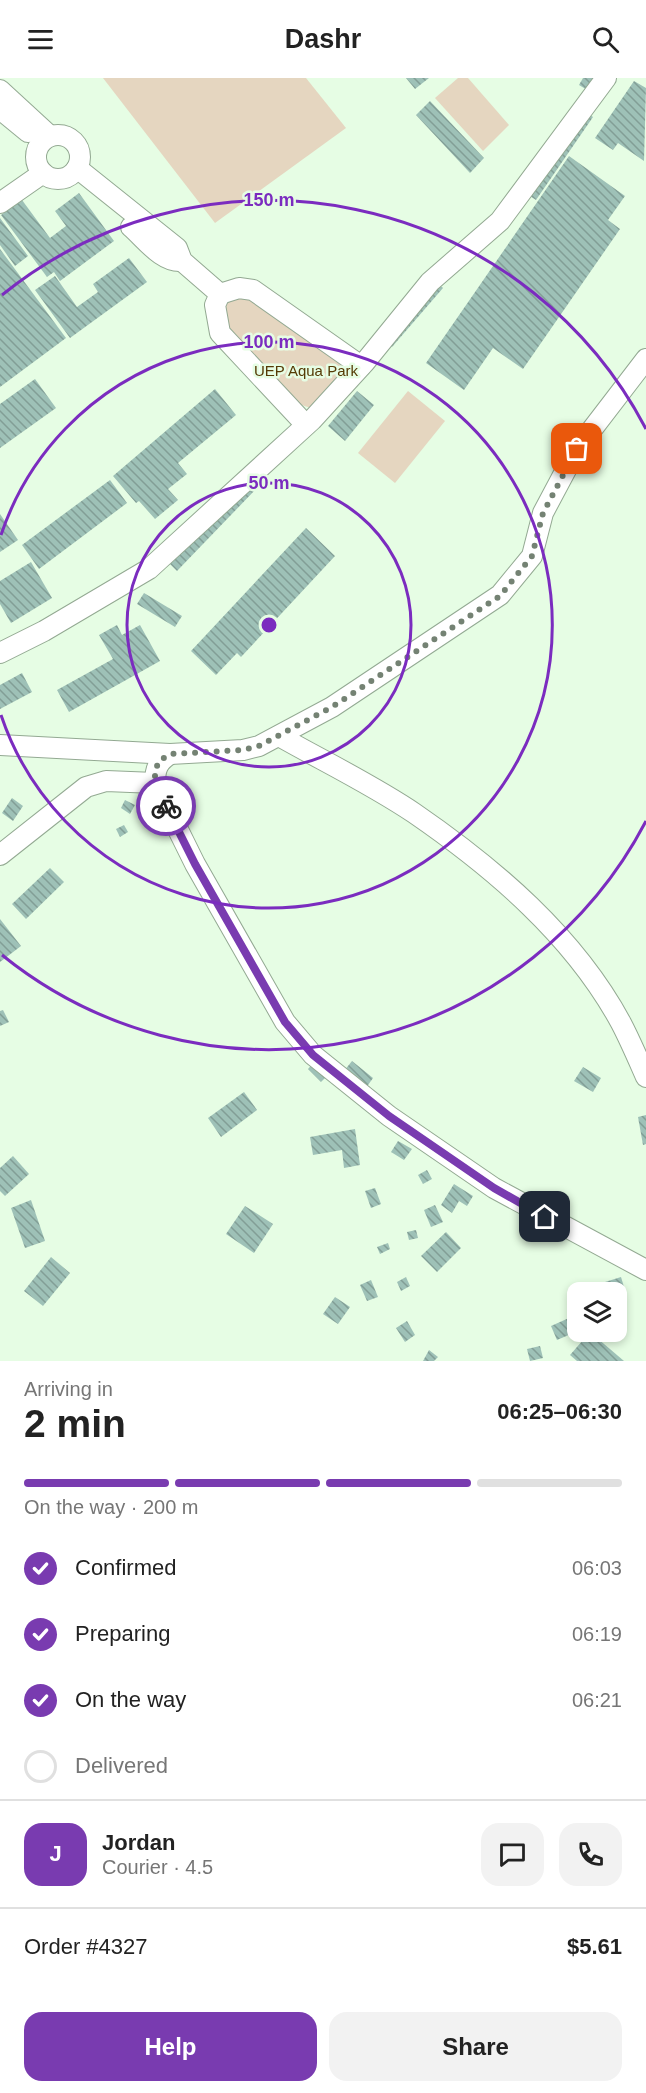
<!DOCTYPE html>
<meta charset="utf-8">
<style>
body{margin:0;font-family:Helvetica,sans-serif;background:#f2f2f2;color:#222;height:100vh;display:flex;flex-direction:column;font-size:22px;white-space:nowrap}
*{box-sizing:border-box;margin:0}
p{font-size:20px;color:#767676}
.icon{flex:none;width:33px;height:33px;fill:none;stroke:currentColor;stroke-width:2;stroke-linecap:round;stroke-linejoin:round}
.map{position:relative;height:1283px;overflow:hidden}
.details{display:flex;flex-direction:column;background:#fff;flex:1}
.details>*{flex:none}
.controls{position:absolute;left:567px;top:1204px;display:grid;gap:12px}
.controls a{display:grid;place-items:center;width:60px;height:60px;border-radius:12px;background:#fff;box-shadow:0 3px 9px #0003;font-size:30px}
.pin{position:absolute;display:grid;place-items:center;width:51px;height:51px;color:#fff;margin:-26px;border-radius:12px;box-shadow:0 3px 9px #0006}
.courier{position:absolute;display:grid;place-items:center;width:60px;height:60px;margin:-30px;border:4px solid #793bb0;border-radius:50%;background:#fff;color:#222;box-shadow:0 2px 8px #0007}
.headline em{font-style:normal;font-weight:600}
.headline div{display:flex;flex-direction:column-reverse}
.headline{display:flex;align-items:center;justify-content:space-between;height:102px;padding:0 24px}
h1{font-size:39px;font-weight:600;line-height:45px}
.bar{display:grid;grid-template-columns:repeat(4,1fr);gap:9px 6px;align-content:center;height:72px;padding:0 24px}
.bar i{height:8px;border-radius:4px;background:#e0e0e0}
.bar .selected{background:#793bb0}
.bar p{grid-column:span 4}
.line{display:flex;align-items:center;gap:15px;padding:0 24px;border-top:2px solid #e0e0e0}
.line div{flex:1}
.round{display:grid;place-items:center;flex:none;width:63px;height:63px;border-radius:18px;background:#f2f2f2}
ol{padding:0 24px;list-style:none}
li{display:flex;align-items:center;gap:18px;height:66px}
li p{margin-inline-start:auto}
li .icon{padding:6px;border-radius:50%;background:#793bb0;color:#fff;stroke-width:4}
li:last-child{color:#767676}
li i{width:33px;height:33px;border:3px solid #e0e0e0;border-radius:50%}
.button{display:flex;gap:12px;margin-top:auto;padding:12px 24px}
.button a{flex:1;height:69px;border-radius:18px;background:#793bb0;color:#fff;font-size:24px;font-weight:600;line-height:69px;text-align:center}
.button a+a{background:#f2f2f2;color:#222}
header{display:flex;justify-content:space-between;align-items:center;height:78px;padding:0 24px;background:#fff;font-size:27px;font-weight:600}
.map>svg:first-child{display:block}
</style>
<header><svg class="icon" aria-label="menu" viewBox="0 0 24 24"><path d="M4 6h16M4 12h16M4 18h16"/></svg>Dashr<svg class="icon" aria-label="search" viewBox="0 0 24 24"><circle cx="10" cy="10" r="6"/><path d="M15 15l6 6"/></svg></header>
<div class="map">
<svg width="646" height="1283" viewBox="0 0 646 1283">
<defs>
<pattern id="building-back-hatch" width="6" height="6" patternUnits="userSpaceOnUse" patternTransform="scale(1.5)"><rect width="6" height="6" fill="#9ec1b7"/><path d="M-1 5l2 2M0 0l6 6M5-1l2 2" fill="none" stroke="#829e96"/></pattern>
</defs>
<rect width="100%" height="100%" fill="#e6fde4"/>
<g fill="#e5d6c0">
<path d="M103,0H306L346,50L215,145Z"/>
<path d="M458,0H468L509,47L483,73L435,20Z"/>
<path d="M246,219L256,221L351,288L311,330C285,325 246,279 225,260L224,223Z"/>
<path d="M408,313L445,343L395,405L358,375Z"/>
</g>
<g fill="url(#building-back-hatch)">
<path d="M406,0H429L415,11Z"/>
<path d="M583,0H597L589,13L579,7Z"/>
<path d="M634,3L646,10L644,83L618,65L613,72L595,60Z"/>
<path d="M430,23L484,80L470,95L416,37Z"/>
<path d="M582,31L593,39L536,122L525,115Z"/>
<path d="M569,78L625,118L608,142L620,151L523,291L493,270L464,312L426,285Z"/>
<path d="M79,115L114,163L60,203L54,194L47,199L1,137L22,122L50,160L66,148L55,133Z"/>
<path d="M0,140L28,178L15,188L0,167Z"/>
<path d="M0,171L66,260L0,309Z"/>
<path d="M129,180L147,204L70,260L35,212L55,198L77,229L98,214L93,206Z"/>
<path d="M437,205L443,210L392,269L386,264Z"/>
<path d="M35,301L56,330L0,370V326Z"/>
<path d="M215,311L236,337L178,385L187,396L168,411L178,422L155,441L139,423L136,425L113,398Z"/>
<path d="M357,313L374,327L345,363L328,348Z"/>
<path d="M110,402L127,425L39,491L22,467Z"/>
<path d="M249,403L257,410L177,493L170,486Z"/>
<path d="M0,436L18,462L0,474Z"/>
<path d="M306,450L335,478L241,579L237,575L216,597L191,573Z"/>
<path d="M31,484L52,520L11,545L0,526V503Z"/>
<path d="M144,515L182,538L175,549L137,526Z"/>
<path d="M117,547L122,557L140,547L160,583L69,634L57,612L113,581L99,557Z"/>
<path d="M22,595L32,614L0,631V607Z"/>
<path d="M12,720L23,728L13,743L2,735Z"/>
<path d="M125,722L135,727L130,736L121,730Z"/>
<path d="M124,747L128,754L120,759L116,751Z"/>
<path d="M50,790L64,804L26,841L12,826Z"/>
<path d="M0,841L21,868L0,884Z"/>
<path d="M3,932L9,944L0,948V933Z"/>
<path d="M315,983L329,996L321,1004L308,991Z"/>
<path d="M352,983L373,1000L366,1010L344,993Z"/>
<path d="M583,989L601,1000L593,1014L574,1003Z"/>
<path d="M244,1014L257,1032L221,1059L208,1040Z"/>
<path d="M646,1037V1066L643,1067L638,1039Z"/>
<path d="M355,1051L360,1087L344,1090L342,1072L313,1077L310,1059Z"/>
<path d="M398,1063L412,1071L404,1082L391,1074Z"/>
<path d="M13,1078L29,1096L5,1118L0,1113V1090Z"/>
<path d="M427,1092L432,1101L423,1106L418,1097Z"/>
<path d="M454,1106L473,1118L467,1128L459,1123L452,1135L441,1127Z"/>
<path d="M375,1110L381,1126L371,1130L365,1113Z"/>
<path d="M31,1122L45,1163L25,1170L11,1130Z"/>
<path d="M435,1127L443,1144L431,1149L424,1132Z"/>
<path d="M245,1128L273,1146L254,1175L226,1156Z"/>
<path d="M416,1152L418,1160L409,1162L407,1154Z"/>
<path d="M446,1154L461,1170L437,1194L421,1178Z"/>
<path d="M388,1165L390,1171L380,1176L377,1169Z"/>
<path d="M51,1179L70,1195L43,1228L24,1213Z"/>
<path d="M406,1199L410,1208L401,1213L397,1204Z"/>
<path d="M621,1199L624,1209L608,1215L605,1204Z"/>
<path d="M371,1202L378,1219L367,1223L360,1207Z"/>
<path d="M335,1219L350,1229L338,1246L323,1236Z"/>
<path d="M578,1236V1253L557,1262L551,1248Z"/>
<path d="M407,1243L415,1257L405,1264L396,1250Z"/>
<path d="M590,1254L624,1283H577L570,1277Z"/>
<path d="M540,1268L543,1280L530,1283L527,1271Z"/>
<path d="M429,1272L438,1279L434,1283H423Z"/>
</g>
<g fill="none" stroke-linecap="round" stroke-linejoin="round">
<defs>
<g id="minor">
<path d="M0,12L50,58"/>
<path d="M0,31L28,54"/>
<circle cx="58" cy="79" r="22"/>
<path d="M77,90L177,170L182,183L220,216L215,227L220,255L306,347"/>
<path d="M0,125L43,95"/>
<path d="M131,149C145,161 162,185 182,183"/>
<path d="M220,216L239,210L253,212L361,288"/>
<path d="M0,575L44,553L149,491L312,342L365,284L430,204L500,143L606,0"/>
<path d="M279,658C323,683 371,706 414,735C494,790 574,858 621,945C630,962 638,981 646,999"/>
<path d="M0,667L170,676L243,672L259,668L332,629L500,517L532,478L543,435L577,371L646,281"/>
<path d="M170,676C158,684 155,690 155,705L195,786L285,944L313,977L389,1038L494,1110L646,1192"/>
<path d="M0,777L86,709L106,703L155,705"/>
</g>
</defs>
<use href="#minor" stroke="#93a992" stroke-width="22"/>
<use href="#minor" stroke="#fff" stroke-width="20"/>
</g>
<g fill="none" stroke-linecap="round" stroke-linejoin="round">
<path stroke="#748273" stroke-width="6" stroke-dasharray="0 10.8" d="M166,728L155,705V693L159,683L170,676L243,672L259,668L332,629L500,518L532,478L543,435L577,371"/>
<path stroke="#793bb0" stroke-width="8" d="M166,728L195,786L285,944L313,977L389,1038L494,1110L545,1139"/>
</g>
<g fill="none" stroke="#7b2cbf" stroke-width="3">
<circle cx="269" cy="547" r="142"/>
<path d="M1 457A283 283 0 1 1 1 637"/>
<path d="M646 743A425 425 0 0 1 2 877M2 217A425 425 0 0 1 646 351"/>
</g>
<g text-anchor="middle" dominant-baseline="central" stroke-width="5" stroke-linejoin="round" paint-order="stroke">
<g font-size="15" fill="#553a05" stroke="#e6fde4">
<text x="306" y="292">UEP Aqua Park</text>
</g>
</g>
<circle cx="269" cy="547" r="9" fill="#7b2cbf" stroke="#e6fde4" stroke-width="3"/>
<g font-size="18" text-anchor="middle" font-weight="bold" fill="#7b2cbf" stroke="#e6fde4" stroke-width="5" stroke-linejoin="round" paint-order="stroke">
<text x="269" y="128">150 m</text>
<text x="269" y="270">100 m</text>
<text x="269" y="411">50 m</text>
</g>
</svg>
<div class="controls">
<a><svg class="icon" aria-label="layers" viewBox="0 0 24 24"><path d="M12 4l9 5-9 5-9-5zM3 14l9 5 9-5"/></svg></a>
</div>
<div class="pin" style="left:577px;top:371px;background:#ea580c"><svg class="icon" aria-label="bag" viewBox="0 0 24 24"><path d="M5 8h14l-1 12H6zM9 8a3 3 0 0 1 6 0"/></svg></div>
<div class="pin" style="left:545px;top:1139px;background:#1f2937"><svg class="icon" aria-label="home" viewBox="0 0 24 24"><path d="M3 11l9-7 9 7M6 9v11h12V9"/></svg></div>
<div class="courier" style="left:166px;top:728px"><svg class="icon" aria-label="bike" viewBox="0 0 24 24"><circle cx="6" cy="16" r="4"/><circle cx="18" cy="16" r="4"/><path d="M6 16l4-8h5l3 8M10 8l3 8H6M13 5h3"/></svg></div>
</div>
<section class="details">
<div class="headline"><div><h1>2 min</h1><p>Arriving in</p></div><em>06:25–06:30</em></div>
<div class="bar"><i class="selected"></i><i class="selected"></i><i class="selected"></i><i></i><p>On the way · 200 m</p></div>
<ol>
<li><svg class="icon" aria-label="check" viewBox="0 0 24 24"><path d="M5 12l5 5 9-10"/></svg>Confirmed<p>06:03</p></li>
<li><svg class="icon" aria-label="check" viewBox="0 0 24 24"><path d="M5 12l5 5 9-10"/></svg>Preparing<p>06:19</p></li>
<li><svg class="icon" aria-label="check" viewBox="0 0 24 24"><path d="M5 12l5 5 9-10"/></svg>On the way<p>06:21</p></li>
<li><i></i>Delivered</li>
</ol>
<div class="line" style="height:108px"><b class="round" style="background:#793bb0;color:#fff">J</b><div><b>Jordan</b><p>Courier · 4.5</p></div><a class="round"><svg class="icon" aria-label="chat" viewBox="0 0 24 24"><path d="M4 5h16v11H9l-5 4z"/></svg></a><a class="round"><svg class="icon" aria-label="phone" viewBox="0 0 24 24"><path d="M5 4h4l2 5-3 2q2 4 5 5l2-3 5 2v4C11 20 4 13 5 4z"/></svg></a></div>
<div class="line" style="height:78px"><div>Order #4327</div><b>$5.61</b></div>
<div class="button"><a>Help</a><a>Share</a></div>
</section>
